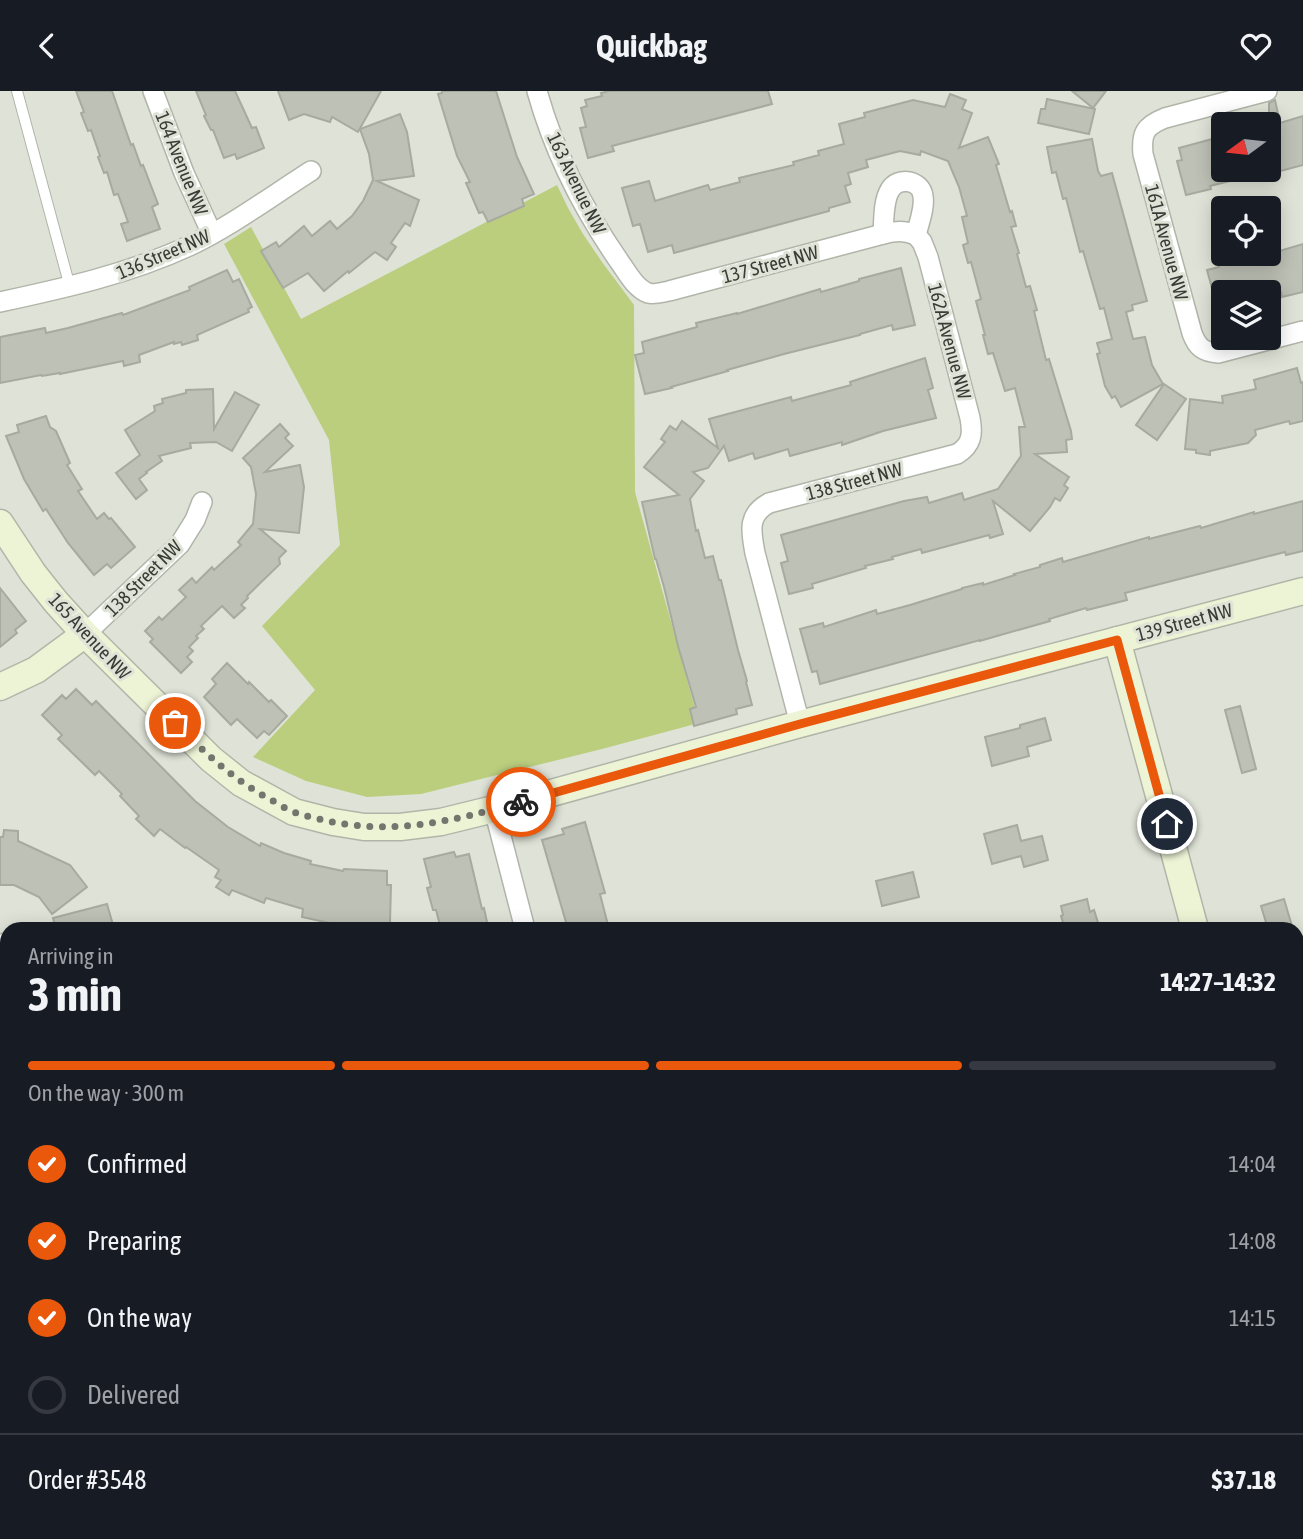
<!DOCTYPE html>
<meta charset="utf-8">
<style>
body{margin:0;font-family:"Asap Condensed",sans-serif;background:#20242c;color:#f1f3f6;height:100vh;display:flex;flex-direction:column;font-size:26px;white-space:nowrap}
*{box-sizing:border-box;margin:0}
p{font-size:23px;color:#9ea1a6}
.icon{flex:none;width:38px;height:38px;fill:none;stroke:currentColor;stroke-width:2;stroke-linecap:round;stroke-linejoin:round}
.map{position:relative;flex:1;overflow:hidden}
.drawer{position:absolute;left:0px;top:831px;width:1304px;height:618px;display:flex;flex-direction:column;background:#171b24;border-radius:21px 21px 0 0;box-shadow:0 4px 18px #0003}
.drawer>*{flex:none}
.needle{width:46px;rotate:255deg}
.controls{position:absolute;left:1211px;top:21px;display:grid;gap:14px}
.controls a{display:grid;place-items:center;width:70px;height:70px;border-radius:7px;background:#171b24;box-shadow:0 4px 18px #0003;font-size:35px}
.pin{position:absolute;display:grid;place-items:center;width:60px;height:60px;color:#fff;margin:-30px;border:4px solid #fff;border-radius:50%;box-shadow:0 2px 7px #0007}
.courier{position:absolute;display:grid;place-items:center;width:70px;height:70px;margin:-35px;border:5px solid #ea580c;border-radius:50%;background:#fff;color:#222;box-shadow:0 2px 9px #0007}
.summary em{font-style:normal;font-weight:700}
.summary div{display:flex;flex-direction:column-reverse}
.summary{display:flex;align-items:center;justify-content:space-between;height:119px;padding:0 28px}
h1{font-size:46px;font-weight:700;line-height:52px}
.bar{display:grid;grid-template-columns:repeat(4,1fr);gap:10px 7px;align-content:center;height:84px;padding:0 28px}
.bar i{height:9px;border-radius:5px;background:#363941}
.bar .current{background:#ea580c}
.bar p{grid-column:span 4}
.line{display:flex;align-items:center;gap:18px;padding:0 28px;border-top:2px solid #363941}
.line div{flex:1}
ol{padding:0 28px;list-style:none}
li{display:flex;align-items:center;gap:21px;height:77px}
li p{margin-inline-start:auto}
li .icon{padding:7px;border-radius:50%;background:#ea580c;color:#fff;stroke-width:4}
li:last-child{color:#9ea1a6}
li i{width:38px;height:38px;border:4px solid #363941;border-radius:50%}
header{display:flex;justify-content:space-between;align-items:center;height:91px;padding:0 28px;background:#171b24;font-size:32px;font-weight:700}
.map>svg:first-child{display:block}
</style>
<header><svg class="icon" aria-label="back" viewBox="0 0 24 24"><path d="M15 5l-7 7 7 7"/></svg>Quickbag<svg class="icon" aria-label="heart" viewBox="0 0 24 24"><path d="M12 20l-8-8c-3-5 5-10 8-4 3-6 11-1 8 4z"/></svg></header>
<div class="map">
<svg width="1303" height="1448" viewBox="0 0 1303 1448">
<rect width="100%" height="100%" fill="#dfe3d7"/>
<path fill="#bace7e" d="M557,94L568,117L583,143L602,171L634,214L635,401L699,632L602,658L421,703L367,706L306,690L253,666L315,599L262,535L340,454L329,349L224,153L251,136L301,228Z"/>
<g fill="#bec1b5" stroke="#a7aa9f" stroke-width="2">
<path d="M76,0H112L131,54L133,53L141,75L143,74L158,113L152,116L160,138L127,150L121,133L128,131L118,103L114,104L107,81L104,82L98,66L100,65L91,39L88,40L81,22L84,21Z"/>
<path d="M196,0H235L252,37L256,36L264,57L237,68L235,63L224,67L213,39H211L204,25L206,24Z"/>
<path d="M278,0H381L358,41L332,26L330,31L304,23L289,29Z"/>
<path d="M442,0H496L517,66L534,103L522,108L524,115L488,131L483,121L479,122L466,92L470,91L457,65L441,13L438,3L442,2Z"/>
<path d="M609,0H768L772,13L612,55L614,60L588,67L580,37L586,36L581,17L587,15L585,9L602,5L601,2Z"/>
<path d="M1072,0H1106L1093,17Z"/>
<path d="M950,3L966,9L962,18L972,22L959,57L988,46L999,73L996,74L1010,121L1012,120L1016,135L1011,136L1019,162L1017,163L1026,196L1030,195L1037,219L1034,220L1046,269L1049,268L1071,340L1072,348L1066,349L1067,361L1035,363L1069,386L1064,394L1068,397L1060,410L1055,407L1050,416L1030,440L993,410L1003,443L990,447L989,444L922,462L921,458L892,466L893,468L865,475L866,477L812,493L813,497L789,503L781,472L788,470L781,444L904,410L927,406L929,412L962,402L964,409L998,398L1021,365L1019,336H1025L1015,297L1005,300L993,262L988,263L983,244H985L976,210L981,208L971,171L968,172L963,154L968,152L962,126L967,125L959,96L948,70L921,60L920,64L900,60L866,69L868,76L848,82L851,93L845,95L850,111L829,117V120L674,162L672,154L648,161L640,133L633,135L622,97L649,90L655,110L708,94L710,99L740,91L739,87L794,74L793,71L819,64L818,60L844,53L839,33L865,26L864,22L913,9L945,16Z"/>
<path d="M1047,8L1095,18L1089,43L1038,32L1041,18H1045Z"/>
<path d="M1275,9L1280,32L1303,25V74L1269,83V12Z"/>
<path d="M400,23L407,41L414,85L377,90L419,109L410,135L405,132L391,152L396,156L387,169L375,161L349,182L348,180L324,200L308,182L283,197L261,160L276,151L279,156L304,135L312,145L330,130L337,138L352,125L363,110L373,89L369,63L360,38Z"/>
<path d="M1223,45V79H1254V84L1210,95L1211,98L1186,104L1177,70L1182,69L1179,57Z"/>
<path d="M1092,48L1098,80L1101,85L1112,82L1147,210L1132,214L1133,219L1126,221L1133,248L1145,246L1152,274L1163,293L1121,316L1115,305L1112,307L1105,295L1097,263L1100,262L1097,252L1112,248L1104,217L1100,218L1083,160L1080,161L1066,107L1063,108L1056,81L1052,82L1047,56Z"/>
<path d="M1303,153V201L1282,206L1281,201H1213L1207,179L1219,176L1218,172L1235,168V166L1246,163H1269Z"/>
<path d="M901,177L915,234L893,239L892,234L860,243V244L784,263L727,279L728,280L671,296L672,297L645,303L635,264L644,262L642,251L697,236L696,232L737,222V223L820,198L821,201L859,190V188Z"/>
<path d="M227,179L233,191L239,188L252,216L248,218L249,221L197,244L198,249L182,254L181,251L174,253V251L139,264L140,271L124,275L123,270L60,283V282L42,285L41,284L0,292V246L45,237L46,242L68,237L122,222L123,224L190,199L189,196Z"/>
<path d="M925,267L933,297L928,299L936,327L883,340L842,354V351L790,365L788,358L755,368L753,362L729,370L724,355L708,377L693,381L704,390L690,408L696,440L698,439L705,467L713,465L719,489H721L738,559L747,590L746,591L752,614L736,618L737,623L694,635L690,618L696,616L678,555L664,496L656,468H655L642,411L679,404L644,376L665,351L661,348L670,335L676,339L682,330L718,357L709,328L791,306L792,310L851,294L850,291Z"/>
<path d="M1297,277L1301,292L1303,291V330L1290,333L1289,330L1255,339L1256,344L1248,352L1210,360V364L1196,362V359L1185,358L1190,308L1223,312L1222,305L1256,298L1254,289Z"/>
<path d="M1164,293L1186,308L1157,349L1136,334Z"/>
<path d="M213,298L214,338L235,301L259,314L232,360L216,351L190,352L191,357L159,365L162,370L146,381L147,382L139,388L147,399L136,408L116,382L140,364L125,339L155,320L154,315L163,312L162,308L186,302V299Z"/>
<path d="M46,325L50,336L56,340L70,372L67,374L82,398L78,400L97,428L104,422L109,428L111,427L135,456L111,477L107,473L94,484L68,452L46,418L43,420L24,388L6,345L19,341L17,334Z"/>
<path d="M280,333L289,343L285,347L293,355L265,381L300,374L304,396L299,442L260,438L286,460L279,467L280,473L247,505L248,507L241,514L245,517L234,527L222,515L201,535L204,538L196,545L198,547L189,556L193,560L187,566L192,571L181,582L150,551L153,548L145,540L159,526L162,529L186,506L179,499L192,487L196,492L212,476L214,479L241,454L238,451L253,433L256,403L251,376L243,367Z"/>
<path d="M1303,410V460L1286,464L1285,461L1125,502L1127,509L1087,519L1086,517L1049,528L1050,530L997,545L980,550V549L820,593L817,580L812,581L800,538L823,532L824,536L876,519L877,523L910,514L962,498V497L983,492V494L1015,484L1014,483L1040,476V474L1062,467L1063,471L1149,446V448L1200,435L1201,437L1254,421V423Z"/>
<path d="M0,497L26,530L15,539L17,542L0,556Z"/>
<path d="M227,572L248,593L249,591L269,611L271,609L287,625L269,644L264,640L257,647L237,628L231,634L204,606L216,593L212,588Z"/>
<path d="M76,598L92,614L96,610L195,710L228,736L260,755L261,752L284,762L311,770L310,773L343,780L344,778L387,780V794H391L390,832H358V838L334,836V833L302,826L303,818L266,807L264,812L232,799L229,804L216,796L221,789L215,786L219,779L186,756L185,757L160,738L154,745L136,728L139,725L120,705L122,703L99,680L95,684L58,648L62,644L42,624L62,604L66,608Z"/>
<path d="M1240,615L1256,678L1242,682L1225,619Z"/>
<path d="M1045,627L1051,649L1027,656L1029,665L992,675L985,646L1020,637V634Z"/>
<path d="M585,731L605,802L600,803L609,838H568L542,749L564,743L562,738Z"/>
<path d="M1017,734L1021,750L1042,745L1048,769L1024,776L1021,765L992,773L984,743Z"/>
<path d="M4,739L18,740V750L70,774L87,796L52,823L39,806L14,794H0V746H3Z"/>
<path d="M454,761L456,766L469,763L482,818L484,817L488,836L478,838H441L436,819H433L427,797L431,796L424,768Z"/>
<path d="M913,781L919,806L882,815L876,790Z"/>
<path d="M1087,808L1090,821L1094,819L1100,838H1065L1061,825L1063,824L1061,815Z"/>
<path d="M1284,808L1292,835L1282,838H1268L1261,815Z"/>
<path d="M107,813L113,834L96,838H56L53,827Z"/>
</g>
<g fill="none" stroke-linecap="round" stroke-linejoin="round">
<defs>
<path id="lane" d="M17,0L70,196"/>
<g id="street">
<path d="M153,0L184,82L212,143"/>
<path d="M537,0C554,61 583,118 619,170C627,181 635,197 648,202C654,204 663,201 669,200L883,143C895,140 904,139 916,144"/>
<path d="M1267,0L1165,27C1145,35 1141,42 1143,63L1192,242C1197,256 1203,261 1218,262L1303,240"/>
<path d="M883,143C884,130 883,110 890,99C898,85 921,89 923,105C925,117 919,132 916,144"/>
<path d="M0,211C65,197 128,183 189,155C230,136 273,104 311,80"/>
<path d="M85,543L180,453L195,429L202,411"/>
<path d="M800,633L755,462C751,440 747,424 769,412L957,363C972,354 973,343 970,327L928,166L922,151L916,144"/>
<path d="M494,718L525,838"/>
<path d="M0,855L5,852"/>
<path d="M0,1143L7,1146"/>
</g>
<g id="secondary">
<path d="M0,432L33,482L56,511L85,543L211,668L241,692L294,721L333,731L364,736H400L441,731L494,718L800,633L1303,500"/>
<path d="M1117,549L1195,838"/>
<path d="M0,596L36,579L85,543"/>
<path d="M1297,1217L1303,1242"/>
</g>
</defs>
<use href="#lane" stroke="#b1b5a9" stroke-width="12"/>
<use href="#street" stroke="#b1b5a9" stroke-width="22"/>
<use href="#secondary" stroke="#b1b5a9" stroke-width="29"/>
<use href="#lane" stroke="#fff" stroke-width="10"/>
<use href="#street" stroke="#fff" stroke-width="19"/>
<use href="#secondary" stroke="#edf4d6" stroke-width="26"/>
<g stroke="#73756d" stroke-width="5" stroke-dasharray="3.5 7" stroke-linecap="butt">
<path d="M1297,1340L1303,1339"/>
<path d="M896,1448L918,1442"/>
</g>
</g>
<g fill="none" stroke-linecap="round" stroke-linejoin="round">
<path stroke="#74766e" stroke-width="7" stroke-dasharray="0 12.6" d="M175,632C207,664 235,690 275,711C282,715 288,719 294,721C301,724 308,725 315,727C389,746 449,731 521,711"/>
<path stroke="#ea580c" stroke-width="9" d="M521,711L800,633L1117,549L1167,733"/>
</g>
<g text-anchor="middle" dominant-baseline="central" stroke-width="6" stroke-linejoin="round" paint-order="stroke">
<g font-size="19" fill="#3a3b36" stroke="#dfe3d7">
<text transform="translate(182 72) rotate(68)">164 Avenue NW</text>
<text transform="translate(577 92) rotate(64)">163 Avenue NW</text>
<text transform="translate(1167 151) rotate(75)">161A Avenue NW</text>
<text transform="translate(163 163) rotate(-23)">136 Street NW</text>
<text transform="translate(770 173) rotate(-15)">137 Street NW</text>
<text transform="translate(950 250) rotate(75)">162A Avenue NW</text>
<text transform="translate(854 390) rotate(-15)">138 Street NW</text>
<text transform="translate(143 487) rotate(-45)">138 Street NW</text>
<text transform="translate(1184 531) rotate(-15)">139 Street NW</text>
<text transform="translate(90 545) rotate(47)">165 Avenue NW</text>
</g>
</g>
</svg>
<div class="controls">
<a><svg class="needle" viewBox="-14 -14 28 28"><path d="M0-13l5 13h-10z" fill="#e53935"/><path d="M0 13l5-13h-10z" fill="#9ea1a6"/></svg></a>
<a><svg class="icon" aria-label="locate" viewBox="0 0 24 24"><circle cx="12" cy="12" r="6"/><path d="M12 2v4M12 18v4M2 12h4M18 12h4"/></svg></a>
<a><svg class="icon" aria-label="layers" viewBox="0 0 24 24"><path d="M12 4l9 5-9 5-9-5zM3 14l9 5 9-5"/></svg></a>
</div>
<div class="pin" style="left:175px;top:632px;background:#ea580c"><svg class="icon" aria-label="bag" viewBox="0 0 24 24"><path d="M5 8h14l-1 12H6zM9 8a3 3 0 0 1 6 0"/></svg></div>
<div class="pin" style="left:1167px;top:733px;background:#1f2937"><svg class="icon" aria-label="home" viewBox="0 0 24 24"><path d="M3 11l9-7 9 7M6 9v11h12V9"/></svg></div>
<div class="courier" style="left:521px;top:711px"><svg class="icon" aria-label="bike" viewBox="0 0 24 24"><circle cx="6" cy="16" r="4"/><circle cx="18" cy="16" r="4"/><path d="M6 16l4-8h5l3 8M10 8l3 8H6M13 5h3"/></svg></div>
<section class="drawer">
<div class="summary"><div><h1>3 min</h1><p>Arriving in</p></div><em>14:27–14:32</em></div>
<div class="bar"><i class="current"></i><i class="current"></i><i class="current"></i><i></i><p>On the way · 300 m</p></div>
<ol>
<li><svg class="icon" aria-label="check" viewBox="0 0 24 24"><path d="M5 12l5 5 9-10"/></svg>Confirmed<p>14:04</p></li>
<li><svg class="icon" aria-label="check" viewBox="0 0 24 24"><path d="M5 12l5 5 9-10"/></svg>Preparing<p>14:08</p></li>
<li><svg class="icon" aria-label="check" viewBox="0 0 24 24"><path d="M5 12l5 5 9-10"/></svg>On the way<p>14:15</p></li>
<li><i></i>Delivered</li>
</ol>
<div class="line" style="height:91px"><div>Order #3548</div><b>$37.18</b></div>
</section>
</div>
